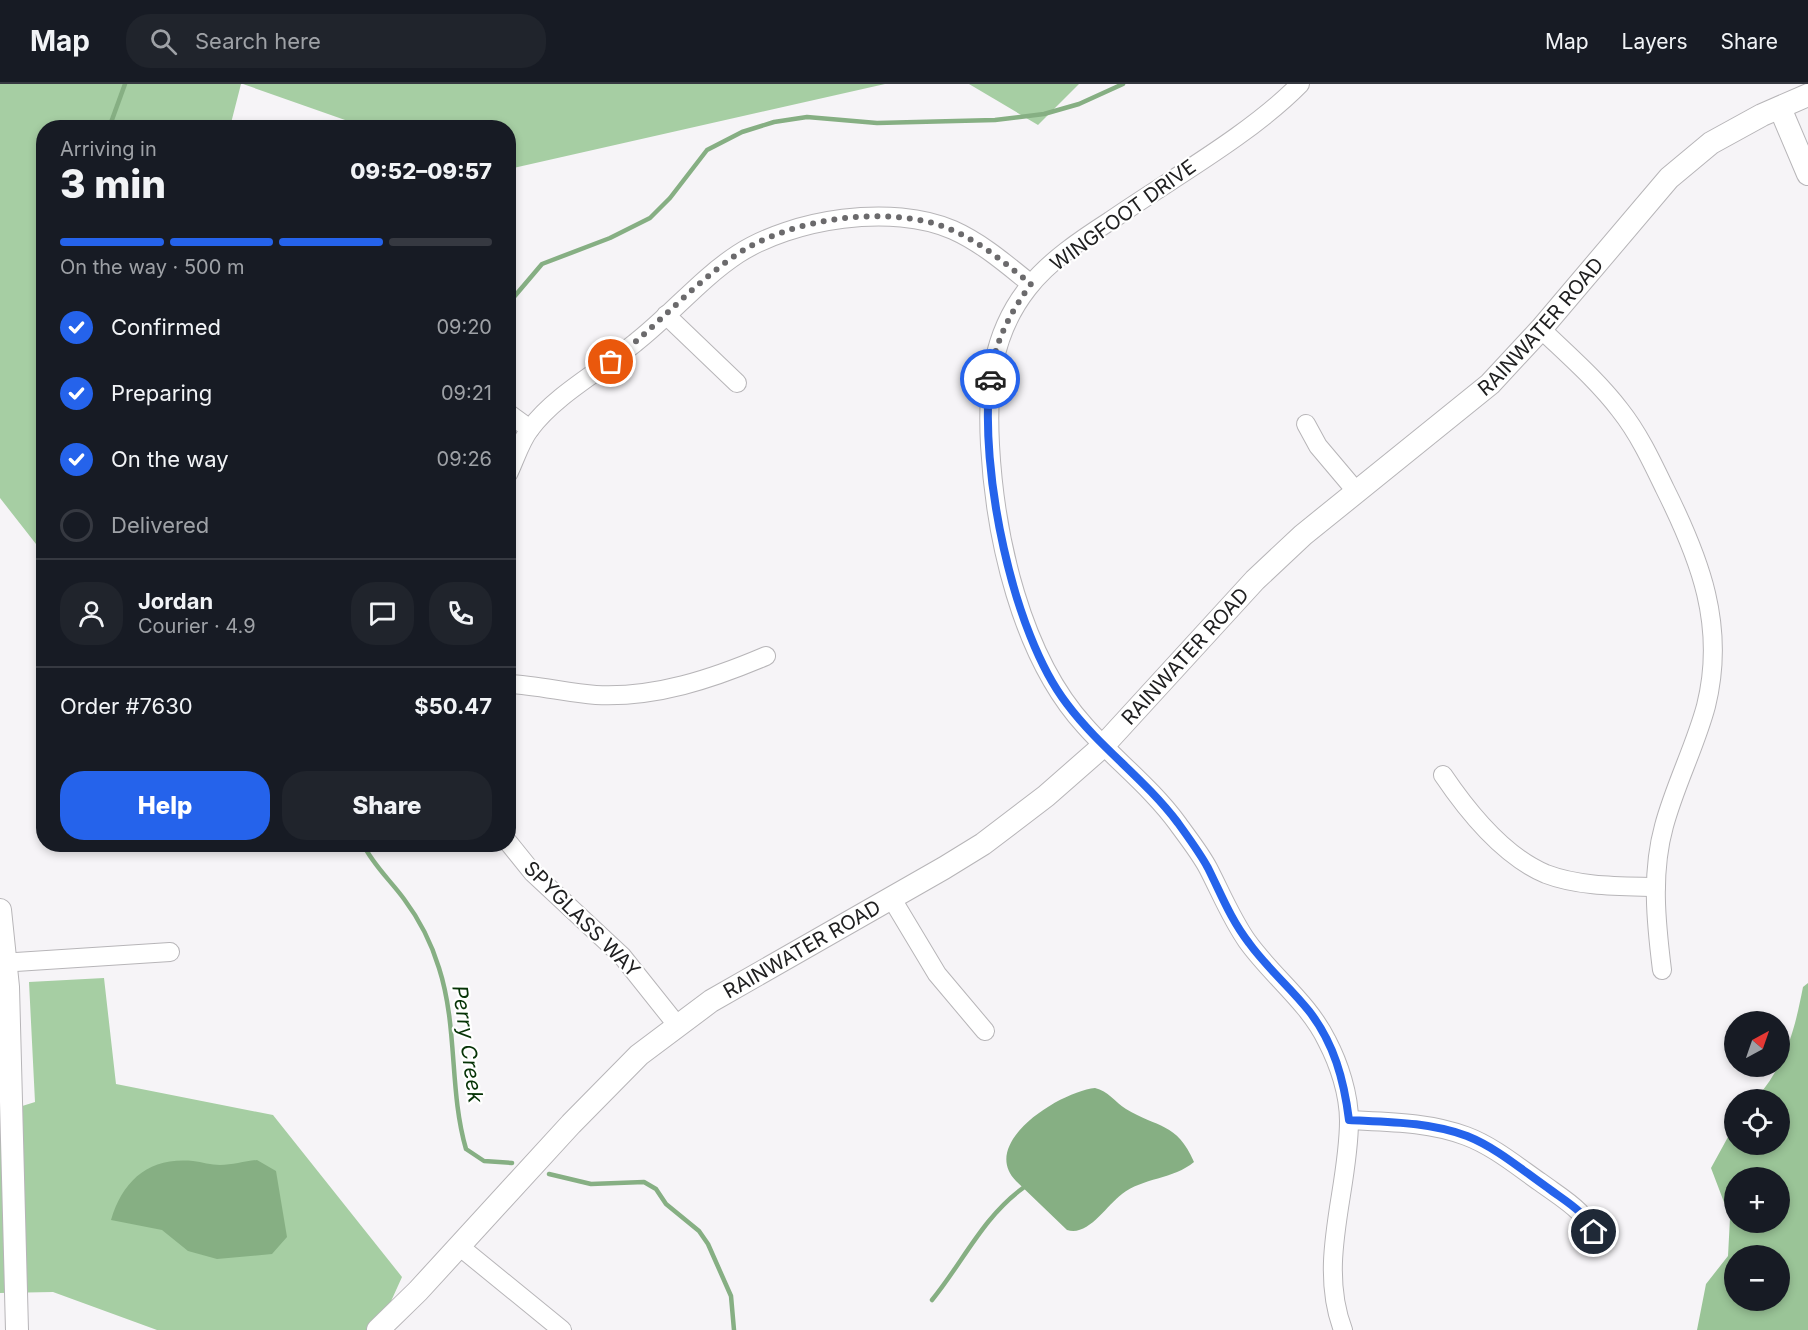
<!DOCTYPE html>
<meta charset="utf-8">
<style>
body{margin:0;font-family:Inter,sans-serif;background:#20242c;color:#f1f3f6;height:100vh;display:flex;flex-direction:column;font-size:22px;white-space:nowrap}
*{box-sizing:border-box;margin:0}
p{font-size:20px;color:#9ea1a6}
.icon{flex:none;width:33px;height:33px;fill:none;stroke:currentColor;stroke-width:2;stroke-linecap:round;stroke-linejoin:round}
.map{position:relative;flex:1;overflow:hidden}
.side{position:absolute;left:36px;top:36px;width:480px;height:732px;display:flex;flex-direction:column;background:#171b24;border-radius:24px;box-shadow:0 3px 9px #0003}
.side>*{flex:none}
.needle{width:39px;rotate:40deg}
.fabs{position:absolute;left:1724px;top:927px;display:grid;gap:12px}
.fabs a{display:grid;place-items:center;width:66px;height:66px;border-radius:50%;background:#171b24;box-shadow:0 3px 9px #0003;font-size:30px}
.pin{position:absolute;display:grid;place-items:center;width:51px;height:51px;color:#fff;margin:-26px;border:3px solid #fff;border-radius:50%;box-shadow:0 2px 6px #0007}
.courier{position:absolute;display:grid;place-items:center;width:60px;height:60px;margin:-30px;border:4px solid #2563eb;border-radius:50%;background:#fff;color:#222;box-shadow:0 2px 8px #0007}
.headline em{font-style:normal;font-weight:800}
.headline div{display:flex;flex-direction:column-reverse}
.headline{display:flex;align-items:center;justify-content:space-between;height:102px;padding:0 24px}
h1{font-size:39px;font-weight:800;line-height:45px}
.bar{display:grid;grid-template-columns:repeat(4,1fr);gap:9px 6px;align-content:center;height:72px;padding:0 24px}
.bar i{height:8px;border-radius:4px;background:#363941}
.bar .on{background:#2563eb}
.bar p{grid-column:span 4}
.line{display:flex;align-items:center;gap:15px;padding:0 24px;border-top:2px solid #363941}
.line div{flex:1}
.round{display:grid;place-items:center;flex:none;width:63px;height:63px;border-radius:24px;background:#20242c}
ol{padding:0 24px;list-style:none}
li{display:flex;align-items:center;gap:18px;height:66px}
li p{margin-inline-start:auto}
li .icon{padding:6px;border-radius:50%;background:#2563eb;color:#fff;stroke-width:4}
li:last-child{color:#9ea1a6}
li i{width:33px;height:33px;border:3px solid #363941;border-radius:50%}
.cta{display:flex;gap:12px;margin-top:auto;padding:12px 24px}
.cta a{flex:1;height:69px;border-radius:24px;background:#2563eb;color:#fff;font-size:24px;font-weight:800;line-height:69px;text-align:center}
.cta a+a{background:#20242c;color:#f1f3f6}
header{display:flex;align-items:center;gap:36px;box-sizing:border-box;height:84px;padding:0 30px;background:#171b24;border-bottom:2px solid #363941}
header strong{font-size:28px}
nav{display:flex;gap:33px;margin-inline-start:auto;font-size:21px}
.search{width:420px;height:54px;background:#20242c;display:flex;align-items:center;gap:15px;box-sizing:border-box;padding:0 21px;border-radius:24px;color:#9ea1a6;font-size:22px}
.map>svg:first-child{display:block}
</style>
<header>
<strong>Map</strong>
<div class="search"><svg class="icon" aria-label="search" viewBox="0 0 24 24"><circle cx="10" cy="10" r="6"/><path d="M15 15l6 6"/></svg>Search here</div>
<nav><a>Map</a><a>Layers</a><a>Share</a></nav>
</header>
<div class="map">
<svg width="1808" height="1246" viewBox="0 0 1808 1246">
<rect width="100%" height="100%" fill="#f6f4f7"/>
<g fill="#a6cea3">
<path d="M0,0H241L230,43L44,44L43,479L36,460L0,414Z"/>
<path d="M243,0H885L509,85L508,44L365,43Z"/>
<path d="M969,0H1079L1038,41Z"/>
<path d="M104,894L116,1000L273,1031L402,1193L378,1246H157L53,1208L0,1209V1029L35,1018L29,898Z"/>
</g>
<path fill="#9ac497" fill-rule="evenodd" d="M1808,899V1246H1697L1706,1200L1728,1172L1730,1134L1711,1084L1734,1042V1060H1779V1016L1756,1015C1786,979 1794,949 1803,903ZM1734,1094H1779V1138H1734ZM1734,1172H1779V1216H1734Z"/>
<g fill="#86af83">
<path d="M1095,1004C1108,1007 1115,1018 1126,1025C1157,1044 1177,1038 1194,1078C1174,1095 1142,1094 1122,1110C1106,1122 1088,1153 1067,1146L1016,1097C978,1058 1062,1007 1095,1004Z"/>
<path d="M257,1076L276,1087L287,1153L272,1170L217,1175L188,1167L162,1146L111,1136C123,1096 149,1073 193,1077C202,1078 211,1081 220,1081C232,1081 245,1077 257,1076Z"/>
</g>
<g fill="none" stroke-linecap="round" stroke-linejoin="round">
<g stroke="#86af83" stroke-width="4.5">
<path d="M109,44L125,0"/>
<path d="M508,220L542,180L610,154L650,134L670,114L707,66L742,48L774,38L807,33L877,39L995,36L1044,30L1079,20L1123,0"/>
<path d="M363,760C373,781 391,797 404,815C419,835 432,861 439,884C458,943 449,1007 466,1065L484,1077L512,1079"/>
<path d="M549,1090L591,1100L644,1098L656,1105L666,1120L699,1147L708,1160L731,1212L734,1246"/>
<path d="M932,1216C963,1178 983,1133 1023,1104"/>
</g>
<defs>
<g id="minor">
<path d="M1300,0C1250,51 1169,96 1110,137C1082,155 1049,177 1028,204C991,251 987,303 990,361C995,453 1021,572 1085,642C1115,676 1151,703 1178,740C1188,754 1200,769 1208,784C1221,809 1231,834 1247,857C1272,892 1308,918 1327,957C1339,980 1349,1010 1349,1037C1349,1106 1317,1178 1343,1246"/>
<path d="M666,231L737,299"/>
<path d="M1541,245C1568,271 1597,296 1620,326C1639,350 1652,378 1665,405C1700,475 1726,542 1706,622C1695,663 1675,701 1664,742C1651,789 1656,838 1662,886"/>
<path d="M508,329L530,345"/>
<path d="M1306,340L1318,362L1356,407"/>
<path d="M508,390C515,376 520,358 530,345C555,311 602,286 635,259C671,231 700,195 738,170C792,135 892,119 953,146C982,159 1006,180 1031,200"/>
<path d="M508,600C537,601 567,609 596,611C655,614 712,595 766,572"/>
<path d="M1443,691C1468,728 1503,772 1546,790C1580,803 1621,802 1656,803"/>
<path d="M508,758L533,789L622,872L677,941"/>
<path d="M892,815L937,890L985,947"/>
<path d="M0,879L170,868"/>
<path d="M1349,1036C1389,1038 1429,1038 1466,1052C1493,1062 1517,1082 1540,1098C1569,1119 1585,1126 1599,1159"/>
<path d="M459,1162L562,1246"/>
</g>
<g id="tertiary">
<path d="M1780,24L1808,90"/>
<path d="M0,826L8,903L17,1246"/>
<path id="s1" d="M378,1246L418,1207L571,1040L639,971L711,917L944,784L983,760L1046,712L1103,662L1255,496L1303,451L1490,300L1541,245L1669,94L1711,59L1762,31L1808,11"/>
</g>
</defs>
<use href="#minor" stroke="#b7b5b8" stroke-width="20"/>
<use href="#tertiary" stroke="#b7b5b8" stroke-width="24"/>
<use href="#minor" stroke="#fff" stroke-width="18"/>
<use href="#tertiary" stroke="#fff" stroke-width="22"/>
</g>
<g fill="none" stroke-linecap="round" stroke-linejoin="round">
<path stroke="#6b6a6c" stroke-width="6" stroke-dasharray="0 10.8" d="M611,278C655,244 691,202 736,171C790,134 892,119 952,146C982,159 1006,180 1031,200C1010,229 994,259 990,295"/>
<path stroke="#2563eb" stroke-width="8" d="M990,295C979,384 1012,549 1067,620C1100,664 1145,695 1178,739C1188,753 1200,769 1208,784C1221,810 1231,836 1249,859C1267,884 1290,903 1309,927C1334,959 1344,996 1349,1036C1389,1038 1429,1038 1467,1052C1497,1064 1522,1086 1548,1104C1565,1117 1586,1128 1594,1148"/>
</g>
<g text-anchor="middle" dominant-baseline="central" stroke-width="4.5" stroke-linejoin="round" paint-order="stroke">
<g font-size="20" fill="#202021" stroke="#fff">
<text transform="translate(1123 131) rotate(-36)">WINGFOOT DRIVE</text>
<text stroke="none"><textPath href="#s1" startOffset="1546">RAINWATER ROAD</textPath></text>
<text stroke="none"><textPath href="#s1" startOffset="1060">RAINWATER ROAD</textPath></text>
<text transform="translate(582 835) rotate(45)">SPYGLASS WAY</text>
<text stroke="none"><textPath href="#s1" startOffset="574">RAINWATER ROAD</textPath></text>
</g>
<g font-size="21" font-style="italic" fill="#063306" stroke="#fff">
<text transform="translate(468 960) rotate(82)">Perry Creek</text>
</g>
</g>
</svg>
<div class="fabs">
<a><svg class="needle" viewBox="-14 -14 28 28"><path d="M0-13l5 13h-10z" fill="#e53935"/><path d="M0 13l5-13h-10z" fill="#9ea1a6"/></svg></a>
<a><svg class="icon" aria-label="locate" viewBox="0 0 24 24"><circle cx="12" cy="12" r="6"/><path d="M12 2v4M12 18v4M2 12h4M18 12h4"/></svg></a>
<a>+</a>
<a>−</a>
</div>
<div class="pin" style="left:611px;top:278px;background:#ea580c"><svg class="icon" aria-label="bag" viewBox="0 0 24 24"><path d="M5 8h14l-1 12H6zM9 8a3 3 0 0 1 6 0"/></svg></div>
<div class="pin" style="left:1594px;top:1148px;background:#1f2937"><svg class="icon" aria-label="home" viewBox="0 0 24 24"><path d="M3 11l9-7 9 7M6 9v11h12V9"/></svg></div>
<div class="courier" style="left:990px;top:295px"><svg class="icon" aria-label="car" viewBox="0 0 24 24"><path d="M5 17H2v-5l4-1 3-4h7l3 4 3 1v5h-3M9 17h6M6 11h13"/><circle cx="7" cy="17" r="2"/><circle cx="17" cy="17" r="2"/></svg></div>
<section class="side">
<div class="headline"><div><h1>3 min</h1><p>Arriving in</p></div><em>09:52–09:57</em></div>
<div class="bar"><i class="on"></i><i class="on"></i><i class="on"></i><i></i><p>On the way · 500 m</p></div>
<ol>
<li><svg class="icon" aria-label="check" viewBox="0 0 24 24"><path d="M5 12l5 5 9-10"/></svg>Confirmed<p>09:20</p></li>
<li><svg class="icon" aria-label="check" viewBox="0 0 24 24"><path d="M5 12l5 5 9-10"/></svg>Preparing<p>09:21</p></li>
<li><svg class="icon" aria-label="check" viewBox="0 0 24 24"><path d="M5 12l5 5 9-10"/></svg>On the way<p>09:26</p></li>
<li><i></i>Delivered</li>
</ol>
<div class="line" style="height:108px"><a class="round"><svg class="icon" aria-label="person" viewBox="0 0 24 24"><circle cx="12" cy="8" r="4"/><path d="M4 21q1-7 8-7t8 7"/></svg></a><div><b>Jordan</b><p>Courier · 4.9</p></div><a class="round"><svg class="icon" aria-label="chat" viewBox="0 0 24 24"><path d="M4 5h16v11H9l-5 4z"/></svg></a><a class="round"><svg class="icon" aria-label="phone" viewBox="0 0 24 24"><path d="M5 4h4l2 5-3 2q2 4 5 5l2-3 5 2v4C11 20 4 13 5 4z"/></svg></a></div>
<div class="line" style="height:78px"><div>Order #7630</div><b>$50.47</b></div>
<div class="cta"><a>Help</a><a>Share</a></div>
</section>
</div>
